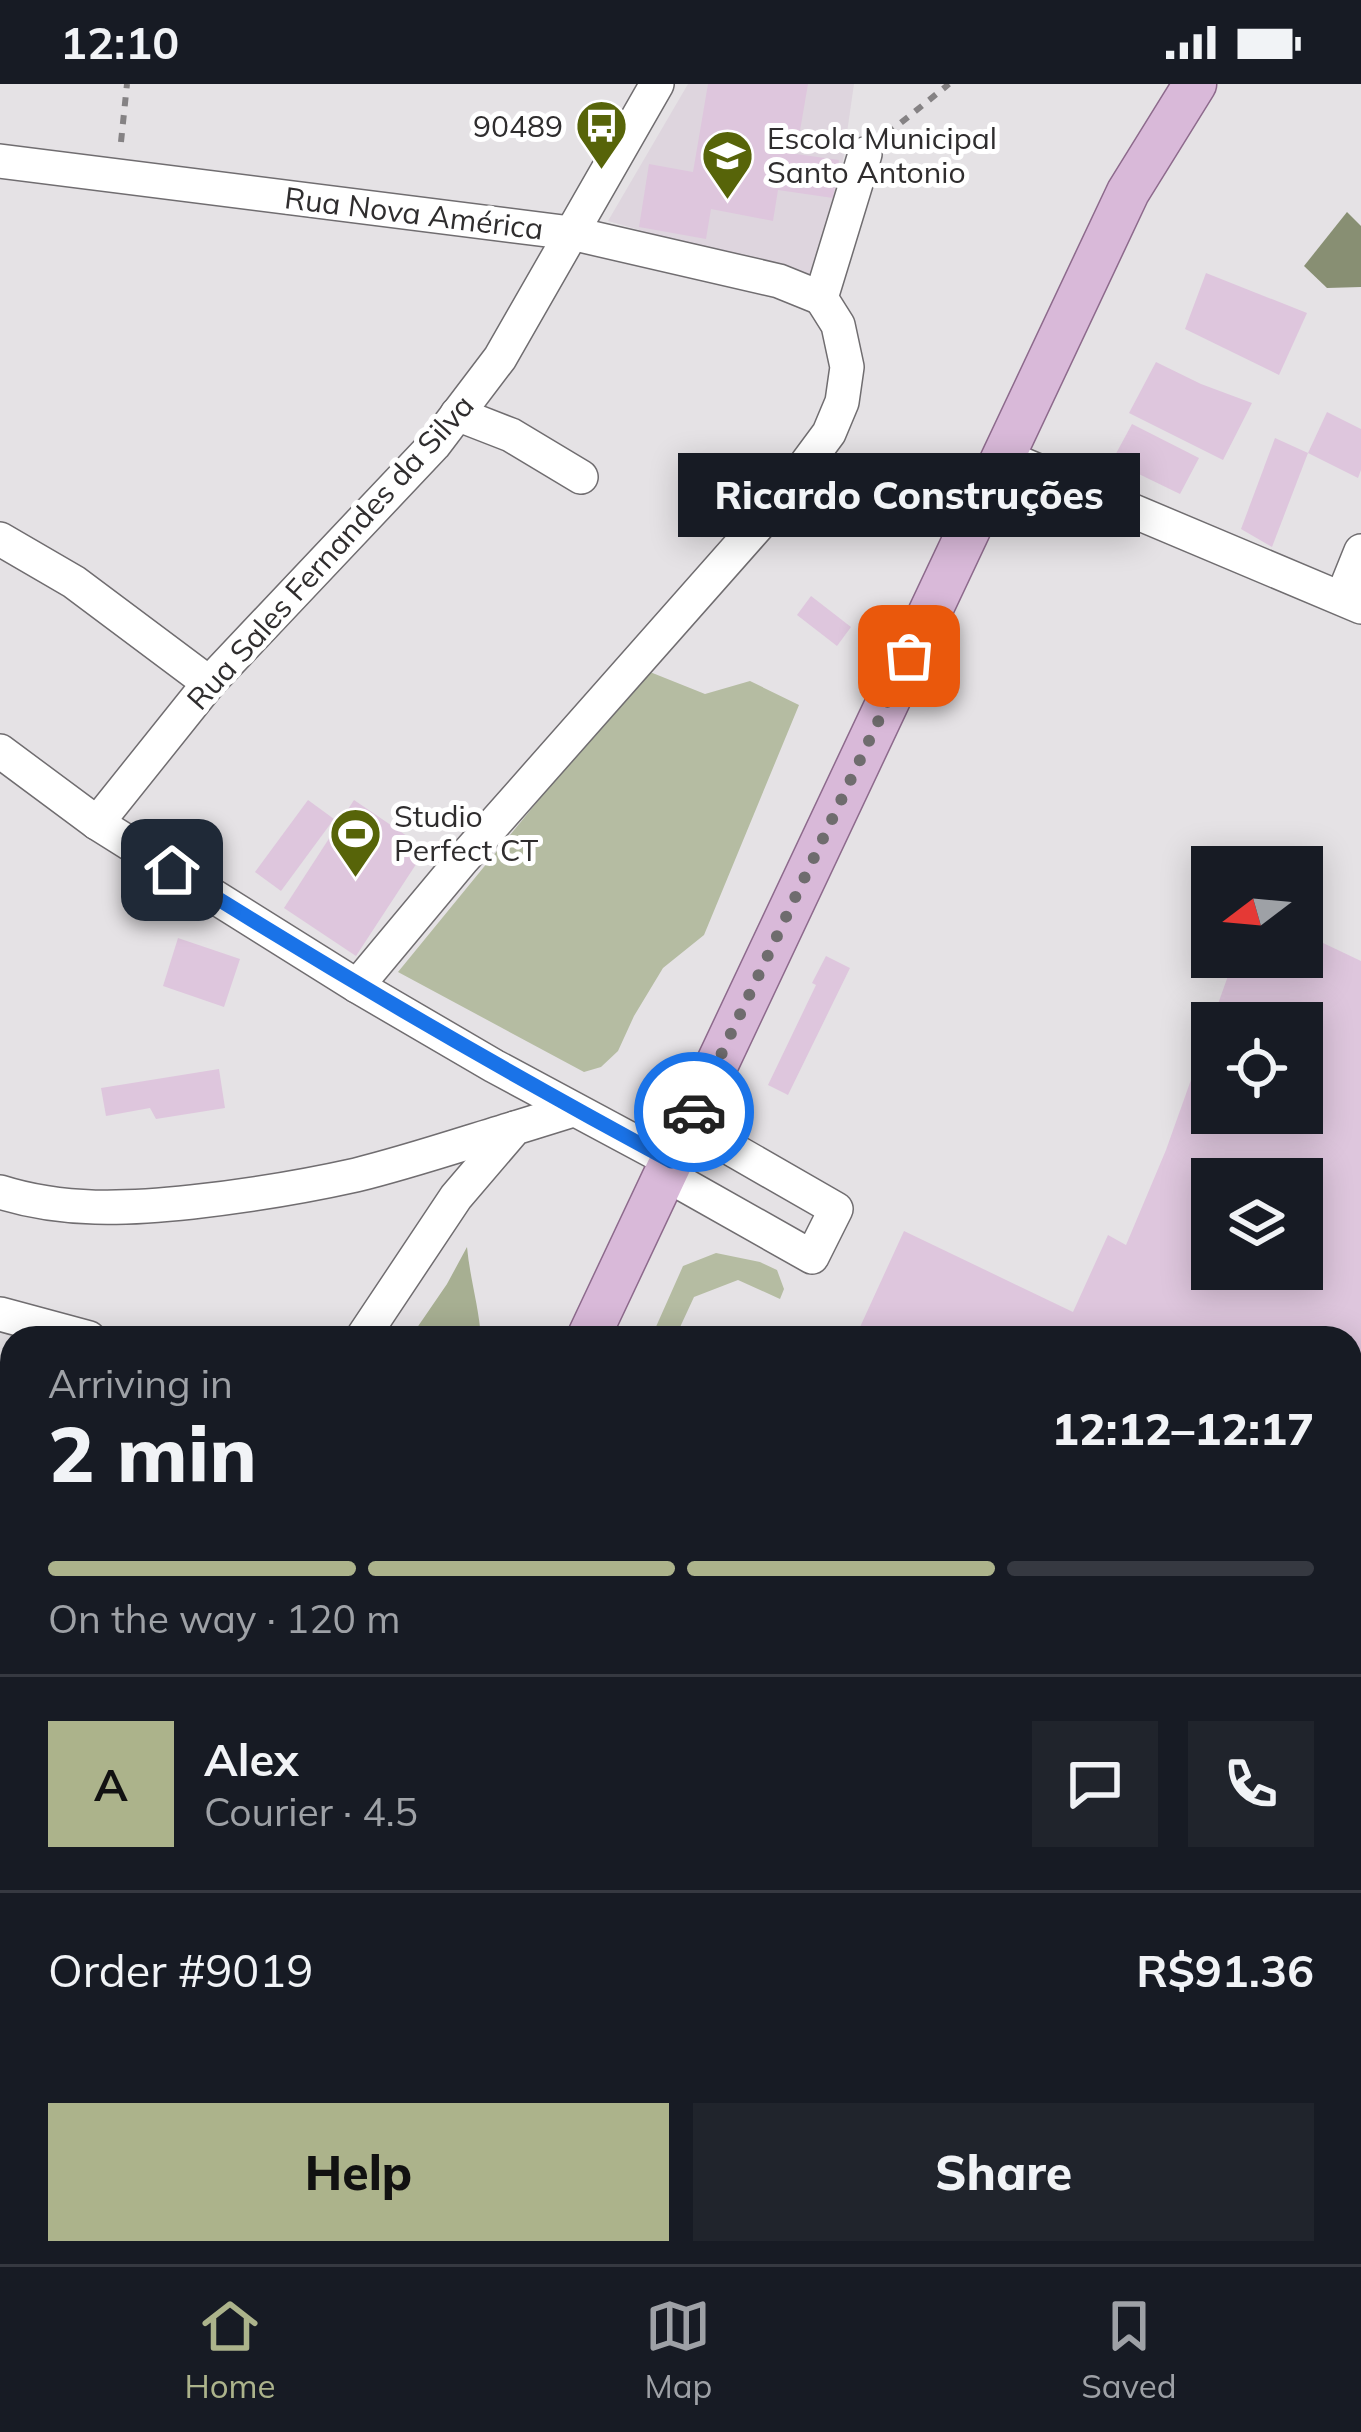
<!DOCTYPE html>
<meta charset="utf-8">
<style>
body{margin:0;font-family:Mulish,sans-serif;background:#20242c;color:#f1f3f6;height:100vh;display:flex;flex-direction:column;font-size:45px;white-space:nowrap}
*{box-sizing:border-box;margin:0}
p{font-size:39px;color:#9ea1a6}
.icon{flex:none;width:66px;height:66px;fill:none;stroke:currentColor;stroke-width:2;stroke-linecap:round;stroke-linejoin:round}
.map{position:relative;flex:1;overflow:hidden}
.sheet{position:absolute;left:0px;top:1242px;width:1362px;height:939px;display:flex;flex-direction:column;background:#171b24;border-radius:36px 36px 0 0;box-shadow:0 6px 30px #0003}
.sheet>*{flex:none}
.needle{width:78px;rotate:254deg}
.tools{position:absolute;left:1191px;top:762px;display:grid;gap:24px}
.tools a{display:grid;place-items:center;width:132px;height:132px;border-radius:0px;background:#171b24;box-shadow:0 6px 30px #0003;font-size:60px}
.pin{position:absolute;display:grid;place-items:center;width:102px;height:102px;color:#fff;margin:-51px;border-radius:24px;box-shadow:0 6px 18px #0006}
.courier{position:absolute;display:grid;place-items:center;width:120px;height:120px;margin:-60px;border:9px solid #1a73e8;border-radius:50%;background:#fff;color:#222;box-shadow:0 3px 15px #0007}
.bubble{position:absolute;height:84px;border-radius:0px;background:#171b24;box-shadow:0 6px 30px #0003;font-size:39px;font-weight:800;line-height:84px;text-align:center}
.overview em{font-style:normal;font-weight:800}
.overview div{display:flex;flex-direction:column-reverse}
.overview{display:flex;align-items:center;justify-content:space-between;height:204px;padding:0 48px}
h1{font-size:78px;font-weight:800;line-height:90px}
.bar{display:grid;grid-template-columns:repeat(4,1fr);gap:18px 12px;align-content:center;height:144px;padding:0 48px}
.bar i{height:15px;border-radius:9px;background:#363941}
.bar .selected{background:#acb38b}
.bar p{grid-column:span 4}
.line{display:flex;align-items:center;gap:30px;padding:0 48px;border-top:3px solid #363941}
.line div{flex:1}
.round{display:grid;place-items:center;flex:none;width:126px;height:126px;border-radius:0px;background:#20242c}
.button{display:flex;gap:24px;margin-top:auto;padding:24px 48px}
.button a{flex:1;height:138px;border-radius:0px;background:#acb38b;color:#111;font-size:48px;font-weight:800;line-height:138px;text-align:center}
.button a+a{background:#20242c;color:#f1f3f6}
.status{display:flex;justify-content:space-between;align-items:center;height:84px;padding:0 60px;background:#171b24;direction:ltr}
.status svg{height:33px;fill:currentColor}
.tab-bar{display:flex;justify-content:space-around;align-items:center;height:168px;border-top:3px solid #363941;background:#171b24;font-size:33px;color:#9ea1a6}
.tab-bar a{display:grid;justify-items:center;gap:6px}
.tab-bar .selected{color:#acb38b}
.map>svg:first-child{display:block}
</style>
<div class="status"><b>12:10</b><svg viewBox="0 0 49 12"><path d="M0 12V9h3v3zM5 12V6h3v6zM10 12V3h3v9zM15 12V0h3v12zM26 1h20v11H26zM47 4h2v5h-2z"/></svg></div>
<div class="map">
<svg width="1361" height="2180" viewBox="0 0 1361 2180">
<rect width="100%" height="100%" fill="#e5e2e5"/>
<g fill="#ded5de">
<path d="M688,0H854L833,146L819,197L608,137Z"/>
<path d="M678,2169H777L774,2180H699Z"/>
</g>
<g fill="#b5bca2">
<path d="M645,586L705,610L750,597L799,621L704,851L663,884L634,932L618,967L601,983L584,988L398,888Z"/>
<path d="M716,1169L760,1178L777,1186L784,1205L780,1215L738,1196L694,1213L675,1254H651L683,1182Z"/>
<path d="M1361,1621V1714L1350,1743V1645Z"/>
<path d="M12,2140V2169H95L91,2180H0V2160Z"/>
<path d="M777,2169H979L976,2180H774Z"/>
</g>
<g fill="#a7af92">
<path d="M467,1163C470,1195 479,1223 481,1254H410L447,1200Z"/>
<path d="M0,1309L12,1311V1407L0,1400Z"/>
<path d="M595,2169H662L687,2180H589Z"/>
</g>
<path fill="#888f73" d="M1347,128L1361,142V203L1327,204L1304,182Z"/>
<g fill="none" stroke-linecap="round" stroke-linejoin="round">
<g stroke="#888f73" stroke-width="10">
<path d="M0,1579L12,1555"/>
<path d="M0,1749L12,1805"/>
<path d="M0,1842L12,1812"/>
</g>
</g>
<g fill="#dec6dd" fill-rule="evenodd">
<path d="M708,0H808L796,70L839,76L833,114L778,106L773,137L711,125L706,155L639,143L649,80L693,88Z"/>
<path d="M1206,189L1307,229L1279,291L1185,245Z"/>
<path d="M1156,278L1201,300L1252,319L1223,376L1129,329Z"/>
<path d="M1327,328L1361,345V386L1358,394L1308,369Z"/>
<path d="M1132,340L1199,374L1180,410L1112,377Z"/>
<path d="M1275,354L1308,369L1272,463L1241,445Z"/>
<path d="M881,416L910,429L900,453L871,440Z"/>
<path d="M811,512L851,543L837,562L797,531Z"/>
<path d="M308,716L334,735L281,807L255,788Z"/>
<path d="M354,716L426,765L356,872L284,824Z"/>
<path d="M1302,849L1361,877V1547L1350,1571V1254H855L904,1147L1073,1228L1108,1151L1126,1161L1166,1066L1234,875L1254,883L1259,873H1302ZM1212,939H1302V1029H1212ZM1212,1095H1302V1185H1212Z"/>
<path d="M178,854L240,875L224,923L163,902Z"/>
<path d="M826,872L850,884L788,1011L768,1001L816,901L812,899Z"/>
<path d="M219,985L225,1024L156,1035L150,1024L106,1032L101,1004Z"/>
<path d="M0,1423L12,1430V1539L0,1533Z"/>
<path d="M1350,1873L1361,1887V1979L1355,1971L1350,1976Z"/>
<path d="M286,2169H428L451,2180H280Z"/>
<path d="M513,2169H592L587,2180H509Z"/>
<path d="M1139,2169H1208L1210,2172L1205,2176L1208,2180H1148Z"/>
<path d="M1276,2169H1351L1355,2174L1350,2178L1352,2180H1276L1271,2174Z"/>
</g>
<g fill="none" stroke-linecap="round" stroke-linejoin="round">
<defs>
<g id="minor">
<path d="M0,77L571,149L779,197L821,214"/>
<path d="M457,330L511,351L581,393"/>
<path d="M1005,373L1361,523"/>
<path d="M0,455L74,498L209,599"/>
<path d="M1342,514L1361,467"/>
<path d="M0,667L97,739L357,902L494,982L671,1077"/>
<path d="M97,739L209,599L434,361L500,274L657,0"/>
<path d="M357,902L463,775L775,422L829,349L842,318L847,283L838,241L821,214L865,70"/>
<path d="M665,1090L812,1173L836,1125L688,1040"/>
<path d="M0,1108C63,1128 127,1125 192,1118C246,1112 302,1103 356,1091C409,1078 462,1060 515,1044"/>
<path d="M0,1230L89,1254"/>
<path d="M362,1254L456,1113L515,1044L573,1026"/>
<path d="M0,1776L12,1778"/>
<path d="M1350,1791H1361"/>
<path d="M0,2124L12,2102"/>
<path d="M353,2180L354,2169"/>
</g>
<g id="major">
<path d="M588,1254L1128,108L1195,0"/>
<path d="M155,2180L160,2169"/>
</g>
</defs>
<use href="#minor" stroke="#706d70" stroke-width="36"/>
<use href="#major" stroke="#8d6a8c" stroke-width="45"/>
<g stroke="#858284" stroke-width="6" stroke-dasharray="9 9" stroke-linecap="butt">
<path d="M887,50L949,0"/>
<path d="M121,58L127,0"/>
<path d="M793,90L823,95"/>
</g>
<use href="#minor" stroke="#fff" stroke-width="33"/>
<use href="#major" stroke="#d9b9d9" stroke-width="42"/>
</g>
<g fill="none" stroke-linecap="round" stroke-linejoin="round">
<path stroke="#6f6c6e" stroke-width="12" stroke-dasharray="0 21.6" d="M694,1028L909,572"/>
<path stroke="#1a73e8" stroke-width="15" d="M172,786C335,889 501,985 671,1077L694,1028"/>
</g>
<defs>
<symbol id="bus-pin" viewBox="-11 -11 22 30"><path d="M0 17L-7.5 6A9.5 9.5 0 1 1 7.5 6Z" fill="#576409" stroke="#fff"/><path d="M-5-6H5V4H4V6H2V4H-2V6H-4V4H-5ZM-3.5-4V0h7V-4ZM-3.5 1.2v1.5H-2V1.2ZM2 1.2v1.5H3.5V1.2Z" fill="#fff"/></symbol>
<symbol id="school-pin" viewBox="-11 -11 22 30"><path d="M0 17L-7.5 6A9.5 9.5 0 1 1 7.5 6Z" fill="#576409" stroke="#fff"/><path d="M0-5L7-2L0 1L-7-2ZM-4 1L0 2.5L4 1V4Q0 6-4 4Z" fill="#fff"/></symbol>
<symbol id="stadium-pin" viewBox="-11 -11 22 30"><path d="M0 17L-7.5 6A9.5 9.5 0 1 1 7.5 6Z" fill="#576409" stroke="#fff"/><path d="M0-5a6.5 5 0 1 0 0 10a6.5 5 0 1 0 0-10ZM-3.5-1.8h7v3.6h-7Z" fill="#fff"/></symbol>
</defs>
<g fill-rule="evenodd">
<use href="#bus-pin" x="572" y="12" width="59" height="81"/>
<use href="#school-pin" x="698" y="42" width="59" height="81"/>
<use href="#stadium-pin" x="326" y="720" width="59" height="81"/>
</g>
<g text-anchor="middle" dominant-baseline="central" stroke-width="10" stroke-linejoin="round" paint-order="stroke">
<g font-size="30" fill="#2f2d2e" stroke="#fff" text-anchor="start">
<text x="563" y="42" text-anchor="end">90489</text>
<text x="767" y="54">Escola Municipal<tspan x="767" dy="34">Santo Antonio</tspan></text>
<text x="394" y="732">Studio<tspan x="394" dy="34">Perfect CT</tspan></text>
</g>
<g font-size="30" fill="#2f2d2e" stroke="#fff">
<text transform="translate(414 129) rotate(7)">Rua Nova América</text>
<text transform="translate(330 468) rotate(-48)">Rua Sales Fernandes da Silva</text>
</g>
</g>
</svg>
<div class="tools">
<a><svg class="needle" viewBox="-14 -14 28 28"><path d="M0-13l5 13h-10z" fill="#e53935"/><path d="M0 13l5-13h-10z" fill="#9ea1a6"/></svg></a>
<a><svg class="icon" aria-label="locate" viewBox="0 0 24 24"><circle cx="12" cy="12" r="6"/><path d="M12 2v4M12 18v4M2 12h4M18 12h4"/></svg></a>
<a><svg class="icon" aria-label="layers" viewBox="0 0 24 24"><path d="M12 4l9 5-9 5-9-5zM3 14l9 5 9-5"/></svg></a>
</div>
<div class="pin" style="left:909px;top:572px;background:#ea580c"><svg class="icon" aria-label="bag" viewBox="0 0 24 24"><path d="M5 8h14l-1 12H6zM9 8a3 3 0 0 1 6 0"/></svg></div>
<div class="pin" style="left:172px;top:786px;background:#1f2937"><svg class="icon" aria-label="home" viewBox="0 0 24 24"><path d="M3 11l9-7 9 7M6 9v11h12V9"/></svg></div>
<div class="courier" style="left:694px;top:1028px"><svg class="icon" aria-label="car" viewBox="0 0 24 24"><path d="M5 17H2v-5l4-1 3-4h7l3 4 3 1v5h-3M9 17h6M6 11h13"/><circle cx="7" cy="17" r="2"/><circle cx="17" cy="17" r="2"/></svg></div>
<div class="bubble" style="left:678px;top:369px;width:462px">Ricardo Construções</div>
<section class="sheet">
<div class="overview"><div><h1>2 min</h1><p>Arriving in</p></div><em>12:12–12:17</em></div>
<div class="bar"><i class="selected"></i><i class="selected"></i><i class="selected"></i><i></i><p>On the way · 120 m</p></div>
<div class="line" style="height:216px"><b class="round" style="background:#acb38b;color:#111">A</b><div><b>Alex</b><p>Courier · 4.5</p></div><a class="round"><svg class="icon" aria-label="chat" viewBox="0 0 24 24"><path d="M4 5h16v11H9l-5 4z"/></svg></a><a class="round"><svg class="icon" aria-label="phone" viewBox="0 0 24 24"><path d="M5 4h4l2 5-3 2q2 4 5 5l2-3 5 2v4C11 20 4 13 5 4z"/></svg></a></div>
<div class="line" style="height:156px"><div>Order #9019</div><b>R$91.36</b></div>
<div class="button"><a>Help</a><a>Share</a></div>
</section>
</div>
<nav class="tab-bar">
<a class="selected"><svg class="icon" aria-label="home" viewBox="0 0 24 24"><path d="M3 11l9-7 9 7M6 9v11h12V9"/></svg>Home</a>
<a><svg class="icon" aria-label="map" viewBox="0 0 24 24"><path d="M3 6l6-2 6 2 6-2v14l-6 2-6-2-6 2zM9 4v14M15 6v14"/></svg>Map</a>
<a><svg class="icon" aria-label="saved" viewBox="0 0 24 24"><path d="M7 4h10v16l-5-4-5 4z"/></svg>Saved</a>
</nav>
